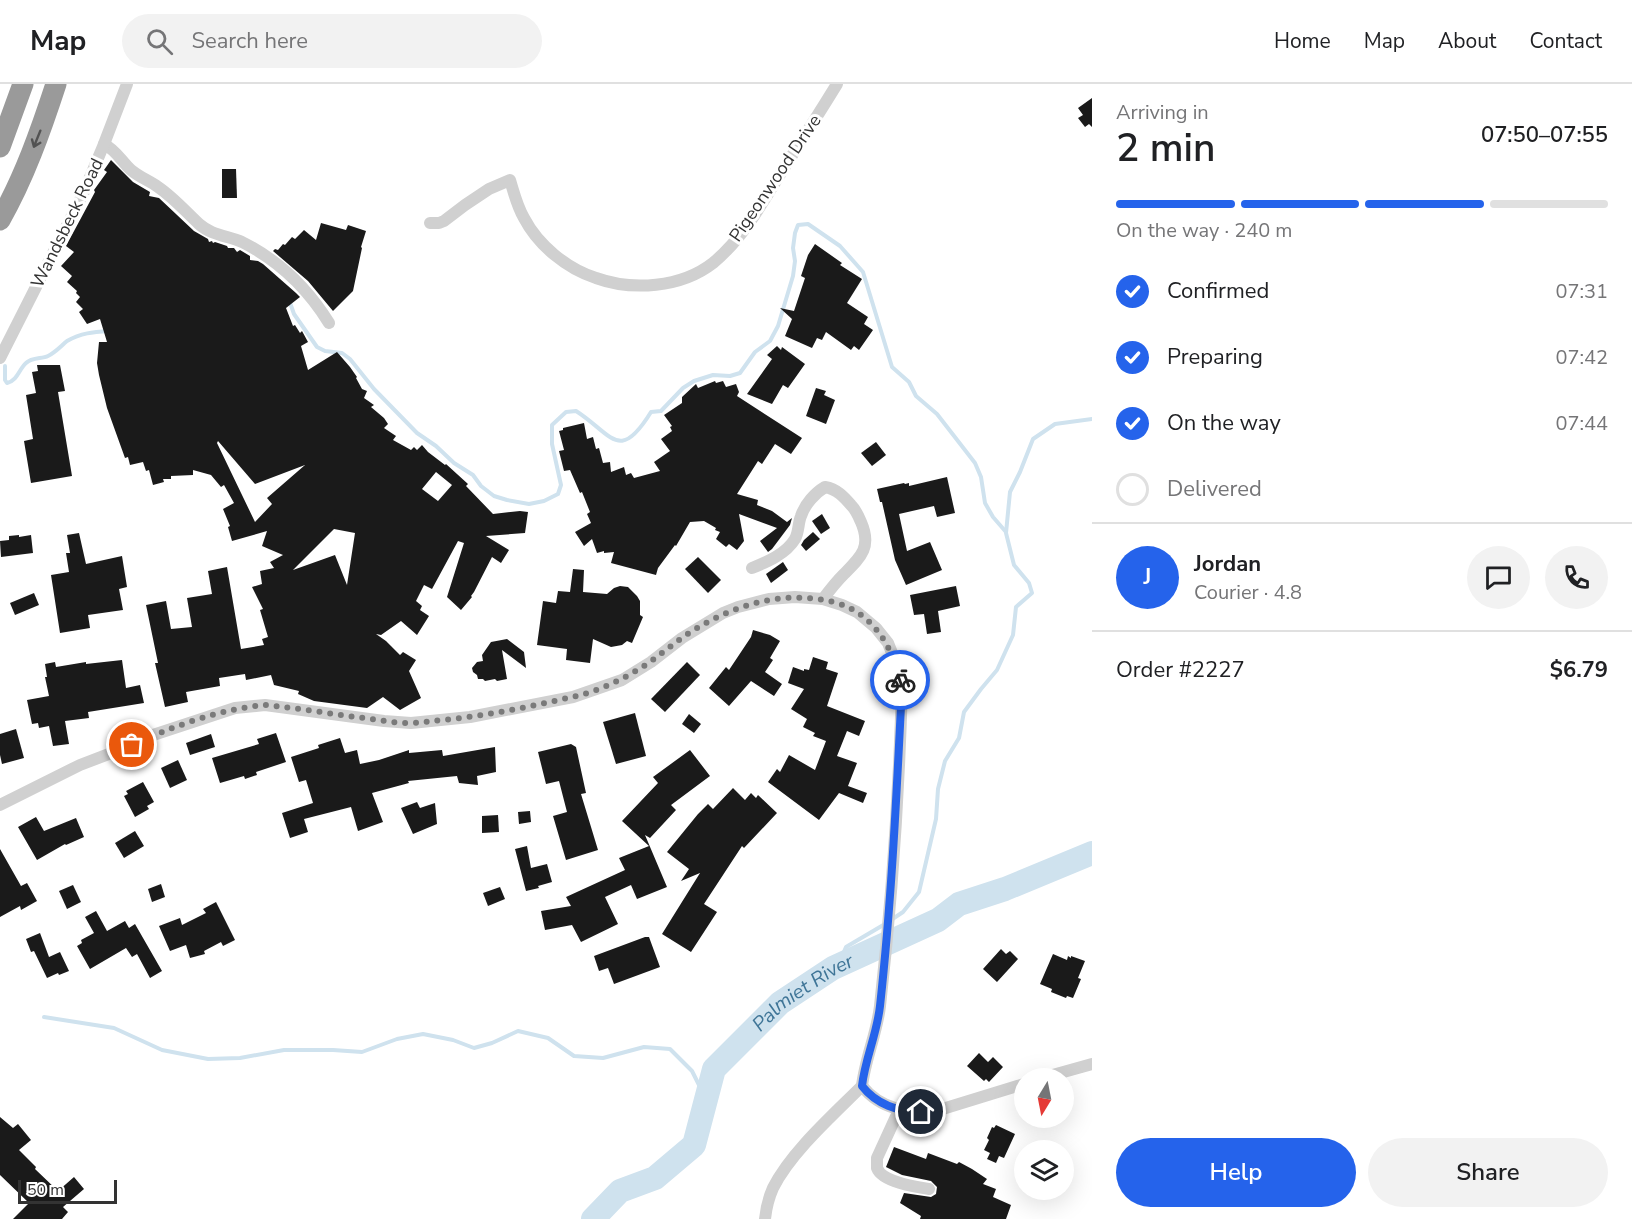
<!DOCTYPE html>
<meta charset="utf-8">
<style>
body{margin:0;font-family:"Nunito Sans",sans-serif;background:#f2f2f2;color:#202124;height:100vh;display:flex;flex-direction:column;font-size:22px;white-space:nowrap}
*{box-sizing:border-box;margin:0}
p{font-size:20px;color:#757577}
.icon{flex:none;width:33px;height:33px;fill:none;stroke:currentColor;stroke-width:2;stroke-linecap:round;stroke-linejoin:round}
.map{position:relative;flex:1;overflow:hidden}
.panel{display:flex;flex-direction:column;background:#fff;width:540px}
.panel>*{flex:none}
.needle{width:39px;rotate:190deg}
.buttons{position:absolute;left:1014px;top:984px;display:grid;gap:12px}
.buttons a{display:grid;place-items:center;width:60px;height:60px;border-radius:50%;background:#fff;box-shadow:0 6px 24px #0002;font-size:30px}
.scale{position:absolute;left:18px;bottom:15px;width:99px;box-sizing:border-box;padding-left:6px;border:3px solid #333;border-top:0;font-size:16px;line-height:21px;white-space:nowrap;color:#333;-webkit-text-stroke:4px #fff;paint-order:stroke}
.pin{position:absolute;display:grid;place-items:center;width:51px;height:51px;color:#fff;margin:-26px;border:3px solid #fff;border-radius:50%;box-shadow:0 2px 6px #0007}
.courier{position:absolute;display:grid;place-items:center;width:60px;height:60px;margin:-30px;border:4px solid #2563eb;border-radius:50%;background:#fff;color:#222;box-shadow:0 2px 8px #0007}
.headline em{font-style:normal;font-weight:600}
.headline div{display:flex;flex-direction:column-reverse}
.headline{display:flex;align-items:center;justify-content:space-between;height:102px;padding:0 24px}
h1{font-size:39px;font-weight:600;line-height:45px}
.bar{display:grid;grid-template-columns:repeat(4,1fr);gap:9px 6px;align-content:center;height:72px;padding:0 24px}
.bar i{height:8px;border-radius:4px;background:#e0e0e0}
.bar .active{background:#2563eb}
.bar p{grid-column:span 4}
.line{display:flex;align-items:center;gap:15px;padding:0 24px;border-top:2px solid #e0e0e0}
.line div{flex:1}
.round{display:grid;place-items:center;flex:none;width:63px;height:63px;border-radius:32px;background:#f2f2f2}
ol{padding:0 24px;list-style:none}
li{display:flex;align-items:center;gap:18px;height:66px}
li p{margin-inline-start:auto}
li .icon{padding:6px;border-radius:50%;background:#2563eb;color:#fff;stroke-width:4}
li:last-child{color:#757577}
li i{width:33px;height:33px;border:3px solid #e0e0e0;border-radius:50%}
.action{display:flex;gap:12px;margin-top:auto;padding:12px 24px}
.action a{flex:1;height:69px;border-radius:36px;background:#2563eb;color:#fff;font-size:24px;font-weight:600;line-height:69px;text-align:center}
.action a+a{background:#f2f2f2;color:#202124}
header{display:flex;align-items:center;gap:36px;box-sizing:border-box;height:84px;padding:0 30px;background:#fff;border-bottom:2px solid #e0e0e0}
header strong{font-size:28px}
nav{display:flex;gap:33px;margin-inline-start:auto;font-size:21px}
.search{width:420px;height:54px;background:#f2f2f2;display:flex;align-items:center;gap:15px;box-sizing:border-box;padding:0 21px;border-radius:33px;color:#757577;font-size:22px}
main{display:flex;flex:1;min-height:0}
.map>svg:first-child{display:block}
</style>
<header>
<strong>Map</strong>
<div class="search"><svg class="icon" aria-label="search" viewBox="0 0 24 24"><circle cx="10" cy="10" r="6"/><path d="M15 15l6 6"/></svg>Search here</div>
<nav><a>Home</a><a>Map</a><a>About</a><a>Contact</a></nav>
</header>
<main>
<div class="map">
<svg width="1092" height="1135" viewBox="0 0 1092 1135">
<rect width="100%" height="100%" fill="#fff"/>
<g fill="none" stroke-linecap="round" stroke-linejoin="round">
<g stroke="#cfe2ee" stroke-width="4">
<path d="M289,216L294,230L317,263L325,267L342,269L350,275L374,305L417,349L436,362L454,379L473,391L481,402L494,412L507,416L529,420L544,417L558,410L561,401L552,360V341L566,328L576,327C612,350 619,380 651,328L661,327L683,304L694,297L713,291L730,292L740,289L755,268L770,257L778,242L793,192L795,177L793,164L795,149L798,141L808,140L840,162L863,188L892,283L909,298L916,312L937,330L975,379L981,393L985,419L993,433L1006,448"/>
<path d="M5,282V296L7,299C18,296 19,285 26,279C32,273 42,275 48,272C56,268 61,262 67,257C81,249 93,248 109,247"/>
<path d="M891,836L903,828L919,808L936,735L938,705L945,677L959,654L964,628L981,605L997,586L1013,551L1016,523L1032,509L1029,499L1014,481L1006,449L1010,408L1020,388L1033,355L1055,340L1092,335"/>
<path d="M838,882L846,863L885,840"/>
<path d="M44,933L114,944L162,966L208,975L240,974L284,966H333L362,968L397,955L423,950L453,956L474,964L492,959L518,947L548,954L574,972L603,974L644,963L670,965L692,987L706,1015"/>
</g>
<path stroke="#cfe2ee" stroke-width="24" id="s1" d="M593,1135L620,1107L655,1094L694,1061L714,985L780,919L833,884L938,836L959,820L1005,805L1092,769"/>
</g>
<g fill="#1a1a1a" fill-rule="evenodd">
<path d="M1092,14V43L1089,40L1085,43L1078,34L1083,31L1078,24Z"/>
<path d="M111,76L133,98L150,108L149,112L159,114L194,147L208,155L209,158L212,157L213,159L215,158L227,162L228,164H234L237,168L240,166L250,172V176L258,177L263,180L296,209L300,213L286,224L293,242L295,241L300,249L302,247L308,258L301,262L308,286L337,268L350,283L357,293L356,294L362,305L367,307L364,314L374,321L371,323L384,334L388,340L384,344L396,352L393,356L411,366L414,363L417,366L422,361L428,368L445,381L446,380L468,400L466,402L493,430L520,427L528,428L525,449L486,452L509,466L501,479L492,473L474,508L471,512L472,513L461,526L447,513L464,459L458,457L432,505L424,501L416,517L422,522L420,526L429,532L417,551L401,537L381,551L376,550L386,557L400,571L403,568L416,576L409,587L421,614L400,626L383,613L367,624L314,617L298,610L299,607L274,601L271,591L246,596L245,590L219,594L220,602L186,608L188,618L165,623L155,579H158L146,521L166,517L171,545L192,543L187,514L212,510L208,487L227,483L241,565L264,561L262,555L268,553L260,526L263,525L252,503L262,500L260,487L274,484L270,478L283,471L262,462L267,447L232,457L228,443L230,442L223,425L234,419L224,401L221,403L211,391L193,386V391L171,392V395H163L164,398L153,401L149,386L146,387L143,378L130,381L128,373L125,374L107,324L99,291L97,279L99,258H107L100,235L87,240L79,228L83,225L76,218L80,213L76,209L77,207L67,198L72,192L61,182L74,168L66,162L95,108L94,106L107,88L104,86ZM218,357L255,400L305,381L267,414L272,420L255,438L217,359ZM436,388L452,401L438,417L422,405ZM334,445L355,449L347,501L335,471L293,486Z"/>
<path d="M222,85H236L237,114H222Z"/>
<path d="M321,139L346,146L348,141L366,147L361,163L362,164L353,207L333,227L308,197L273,167L275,165L278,166L283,160L285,161L292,153L295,155L304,146L316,156Z"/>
<path d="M815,160L842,179L840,181L862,195L847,219L868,233L864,240L873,246L859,266L854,262L851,266L826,248L822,256L817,254L812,264L785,252L792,235L780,224L794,227L805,194L801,192L808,171Z"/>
<path d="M777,262L781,266L782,263L805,280L788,304L783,301L772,320L747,310L772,275L767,271Z"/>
<path d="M37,281H60L65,307L58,308L72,392L31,399L24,357L33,355L26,311L36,309L32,288L38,287Z"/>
<path d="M715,297L716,299L723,297L726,303L736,300L739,308L737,312L802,354L791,370L775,360L762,380L758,377L737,410L758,416L757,421L772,427L787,438L792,434L790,441L772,465L768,468L760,457L777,444L739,430L744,457L737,466L729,460L726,463L716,455L720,448L715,446L716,444L704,437L690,438L676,462L675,461L658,484L656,491L611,479L614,468L604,469V467L597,469L592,455L584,462L575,448L591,439L587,430L590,428L582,408L580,409L570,386L564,387L559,367L564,366L559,347L563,346V344L584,339L587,355L593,353L596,365L599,364L603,379L610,378L611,388L624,383L626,391L631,389L634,394L660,387L654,378L670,367L661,355L672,347L670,343L672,342L664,331L682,319V313L696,300L698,304Z"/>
<path d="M816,304L826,307L824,311L835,316L826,340L806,332Z"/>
<path d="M876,358L886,371L872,382L861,369Z"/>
<path d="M947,393L955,429L937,433L934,422L899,430L907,467L930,458L942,486L906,501L895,476L882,418H880L877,405L904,399L905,400L909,399V402Z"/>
<path d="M822,430L830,444L821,450L812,437Z"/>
<path d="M813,448L820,455L806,467L801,461L804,456Z"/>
<path d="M79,449L86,480L122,472L127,503L119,505L123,526L88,531L90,544L60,549L51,491L69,488L66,469H70L67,451Z"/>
<path d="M19,451V453L31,451L33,469L1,473L0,457L9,456V452Z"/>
<path d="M698,473L721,496L708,509L685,485Z"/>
<path d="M783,478L788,486L771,499L766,490Z"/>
<path d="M573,485L584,486L583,508L607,510L614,504L620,502L628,503L637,512L640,517V531L643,533L632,559L627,557L622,561L611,563L593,555L590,579L566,576L567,565L537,561L543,517L556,519L558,507L570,508Z"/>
<path d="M956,502L960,522L938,527L941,548L927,550L924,530L914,531L910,511Z"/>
<path d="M34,509L39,521L15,531L10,519Z"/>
<path d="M753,546L770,551L780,557L770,574L773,576L765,588L782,600L774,612L751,597L729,622L709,604L726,583L729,586L751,553Z"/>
<path d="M507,555L524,568L526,584L502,566L507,595L497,597L495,595L485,597L483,595H478L477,591L473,588L472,584L477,578L483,577L482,571L491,558Z"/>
<path d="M813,573L828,578L826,585L838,589L827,622L865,637L859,652L847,647L837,672L857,679L848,702L867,709L863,719L839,709L819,736L768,698L777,685L780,688L789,671L815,686L826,657L813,652L815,649L803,643L807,635L791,625L804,605L788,599L793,583L804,587V585L809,586Z"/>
<path d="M122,576L126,604L140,601L144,619L88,628L89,634L65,637L69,660L53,662L49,642L39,644L38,639L32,640L27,616L49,612L45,593H47L45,580L55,578L56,583L86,578V580Z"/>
<path d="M687,578L700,591L665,628L651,615Z"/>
<path d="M635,629L646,672L616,680L603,638Z"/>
<path d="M689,630L701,640L694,649L682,640Z"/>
<path d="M16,645L24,674L2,680L0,671V650Z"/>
<path d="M276,649L286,678L256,688L257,691L245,695L244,692L220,699L212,674L259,660L257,655Z"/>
<path d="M211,650L215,663L190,671L186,659Z"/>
<path d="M340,654L345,669L357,666L360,680L379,676L409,666V669L442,666L443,672L495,663L496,688L477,692L478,701L459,699L457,692L408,697L409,699L372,709L383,738L358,747L351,723L304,735L308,748L290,754L282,729L313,719L306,696L299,698L291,673L319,664L318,661Z"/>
<path d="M571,660L576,663L586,709L581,710L598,766L566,776L553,732L567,728L559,697L546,700L538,668Z"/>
<path d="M690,666L710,692L671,721L676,726L650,754L645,751L667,803L637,815L631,801L605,813L618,840L581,858L572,841L545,846L541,827L571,822L566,813L625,786L619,774L649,762L622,737L658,699L653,693Z"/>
<path d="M178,676L187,696L170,704L161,684Z"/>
<path d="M143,698L154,718L147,722L149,725L135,733L124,712L128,710L126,707Z"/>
<path d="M733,704L745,716L751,709L756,714L758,711L777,729L744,764L742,762L704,820L717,828L691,868L662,850L700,789L681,797L689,785L667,768L698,730L708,720L713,725Z"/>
<path d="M417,718L420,724L435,719L437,740L413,750L401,724Z"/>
<path d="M530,727L531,738L519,740L518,728Z"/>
<path d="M498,731L499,748L482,749V732Z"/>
<path d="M36,733L44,747L76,734L84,753L66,761L65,760L37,776L18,743Z"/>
<path d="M135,747L144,762L124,774L115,759Z"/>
<path d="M527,762L531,784L547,780L552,798L538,802L539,804L526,807L515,765Z"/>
<path d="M0,765L21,802L27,799L37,817L21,826L20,822L0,833Z"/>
<path d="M161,800L165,813L152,818L148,805Z"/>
<path d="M73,801L81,818L67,825L59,807Z"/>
<path d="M500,803L505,815L488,822L483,809Z"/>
<path d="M216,818L235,856L223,862L221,858L204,867L205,870L190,874L186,861L170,867L159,842L180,834L182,841L206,829L203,825Z"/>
<path d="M96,827L107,847L125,837L129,844L135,840L162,887L150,894L137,870L132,873L126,864L90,885L77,862L82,859L81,856L94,849L85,833Z"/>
<path d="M40,849L49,873L60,868L69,887L59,891L58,889L47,894L34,867L31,868L26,855Z"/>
<path d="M645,853H649L660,883L614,900L608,884L599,887L594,872Z"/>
<path d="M1001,865L1006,870L1010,867L1018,875L997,898L983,885Z"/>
<path d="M1053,870L1067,876L1068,872L1071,874V872L1085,877L1078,894L1081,895L1073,914L1067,912L1066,914L1051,908L1052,905L1040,900Z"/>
<path d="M979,969L988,978L993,973L1003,983L989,998L986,995L984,997L967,982Z"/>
<path d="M0,1033L13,1044L18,1040L31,1056L19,1066L36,1083L35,1085L58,1107L74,1093L84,1105L63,1123L68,1128L62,1135H13L29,1119L0,1091Z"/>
<path d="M996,1041L1015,1050L1004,1074L999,1072L996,1079L987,1075L990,1069L984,1066L989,1056L987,1054L992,1043L994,1044Z"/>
<path d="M894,1063L926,1075L928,1069L957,1080L959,1078L972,1085L987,1095L983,1100L996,1105L993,1113L1011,1121L1006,1135H920L921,1132L900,1119L904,1109L931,1113L936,1110L937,1103L931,1097L902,1091L886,1083Z"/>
</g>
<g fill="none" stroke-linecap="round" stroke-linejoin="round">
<g stroke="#d0d0d0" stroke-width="12">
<path d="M104,60C116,66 122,78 131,86C139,93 150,97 158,103C173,113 186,128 199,140C211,151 228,152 242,158C278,176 308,205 329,239"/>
<path d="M430,139H439L444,137L465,121L489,105L510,96C514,109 517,122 524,134C538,161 567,185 596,194C632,207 681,204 713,179C741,156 760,123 779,92C798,62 818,31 837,0"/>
<path d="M0,274L83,110L104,60L127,0"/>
<path d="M752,484C767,478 786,470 795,455C799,448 798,439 801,432C805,420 815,409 825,403C837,405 844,413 851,421C856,426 858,431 861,438C872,463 861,473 844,490C836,498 829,507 823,515"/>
<path d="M0,721L80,681L132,661L153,651L235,624L265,621L384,637L411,639L470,633L573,613L622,596L651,578L682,554L723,529L738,523L769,515L795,513L823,515L842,521L857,528L876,544L888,559L898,584L902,602C899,708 892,816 880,922C877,949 865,975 862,1002"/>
<path d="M1042,994L1092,980"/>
<path d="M862,1002C881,1026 908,1029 936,1027L1024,1000"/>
<path d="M899,1026L877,1074C877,1076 877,1082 877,1084C882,1098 916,1103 929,1105"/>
<path d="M765,1135C766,1125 769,1113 773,1104C791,1068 834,1030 862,1002"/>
</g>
<g stroke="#9a9a9a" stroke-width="21">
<path d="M0,63L23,0"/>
<path d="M0,136C24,94 41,46 56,0"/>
</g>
</g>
<defs><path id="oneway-shaft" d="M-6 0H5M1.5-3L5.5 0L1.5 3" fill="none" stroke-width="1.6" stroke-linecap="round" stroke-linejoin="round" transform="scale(1.5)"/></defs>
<use stroke="#525252" href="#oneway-shaft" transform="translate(37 55) rotate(112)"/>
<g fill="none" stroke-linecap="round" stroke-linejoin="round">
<path stroke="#7a7a7a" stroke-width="6" stroke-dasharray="0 10.8" d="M132,661C171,643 223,624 266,621C296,624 326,629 356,633C374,635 392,639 410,639C421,639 431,637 442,636C485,632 529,623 572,613C600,607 626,594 650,578C661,570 672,561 683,553C729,522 782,504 837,519C873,530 892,562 900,596"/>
<path stroke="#2563eb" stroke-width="8" d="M900,596L902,602L901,622C896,722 891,822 880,922C877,950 865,975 862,1002C876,1020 898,1028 921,1028"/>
</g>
<g text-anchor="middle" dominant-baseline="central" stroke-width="6" stroke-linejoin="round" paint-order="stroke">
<g font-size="18" fill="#333" stroke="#fff">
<text transform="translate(775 94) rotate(-56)">Pigeonwood Drive</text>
<text transform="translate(67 139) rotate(-64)">Wandsbeck Road</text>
</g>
<g font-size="20" font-style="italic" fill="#3f7597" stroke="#fff">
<text stroke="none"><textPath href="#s1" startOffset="324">Palmiet River</textPath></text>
</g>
</g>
</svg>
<div class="buttons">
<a><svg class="needle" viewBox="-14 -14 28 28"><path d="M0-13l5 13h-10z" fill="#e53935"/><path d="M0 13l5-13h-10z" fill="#757577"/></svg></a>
<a><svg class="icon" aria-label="layers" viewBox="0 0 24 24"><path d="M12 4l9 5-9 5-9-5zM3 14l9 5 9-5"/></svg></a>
</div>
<div class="scale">50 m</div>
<div class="pin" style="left:132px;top:661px;background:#ea580c"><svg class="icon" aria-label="bag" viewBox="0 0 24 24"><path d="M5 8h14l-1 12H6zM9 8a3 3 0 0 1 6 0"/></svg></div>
<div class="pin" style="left:921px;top:1028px;background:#1f2937"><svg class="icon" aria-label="home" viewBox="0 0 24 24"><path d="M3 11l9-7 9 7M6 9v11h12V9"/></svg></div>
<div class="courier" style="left:900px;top:596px"><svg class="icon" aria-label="bike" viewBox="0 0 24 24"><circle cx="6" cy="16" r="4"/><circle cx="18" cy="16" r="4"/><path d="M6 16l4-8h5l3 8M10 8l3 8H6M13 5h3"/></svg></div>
</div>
<section class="panel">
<div class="headline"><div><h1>2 min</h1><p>Arriving in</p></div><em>07:50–07:55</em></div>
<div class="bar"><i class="active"></i><i class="active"></i><i class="active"></i><i></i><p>On the way · 240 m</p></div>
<ol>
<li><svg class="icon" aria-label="check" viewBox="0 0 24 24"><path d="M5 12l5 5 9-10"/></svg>Confirmed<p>07:31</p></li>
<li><svg class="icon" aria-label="check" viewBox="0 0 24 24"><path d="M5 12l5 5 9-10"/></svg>Preparing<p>07:42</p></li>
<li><svg class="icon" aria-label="check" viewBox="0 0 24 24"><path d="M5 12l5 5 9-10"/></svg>On the way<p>07:44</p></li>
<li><i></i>Delivered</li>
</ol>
<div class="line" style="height:108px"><b class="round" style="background:#2563eb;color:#fff">J</b><div><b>Jordan</b><p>Courier · 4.8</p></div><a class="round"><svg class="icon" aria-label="chat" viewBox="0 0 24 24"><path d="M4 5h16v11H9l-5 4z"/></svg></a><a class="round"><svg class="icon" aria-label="phone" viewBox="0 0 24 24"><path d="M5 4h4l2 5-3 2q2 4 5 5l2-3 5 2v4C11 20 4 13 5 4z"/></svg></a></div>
<div class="line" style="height:78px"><div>Order #2227</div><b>$6.79</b></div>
<div class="action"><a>Help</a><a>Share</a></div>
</section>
</main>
